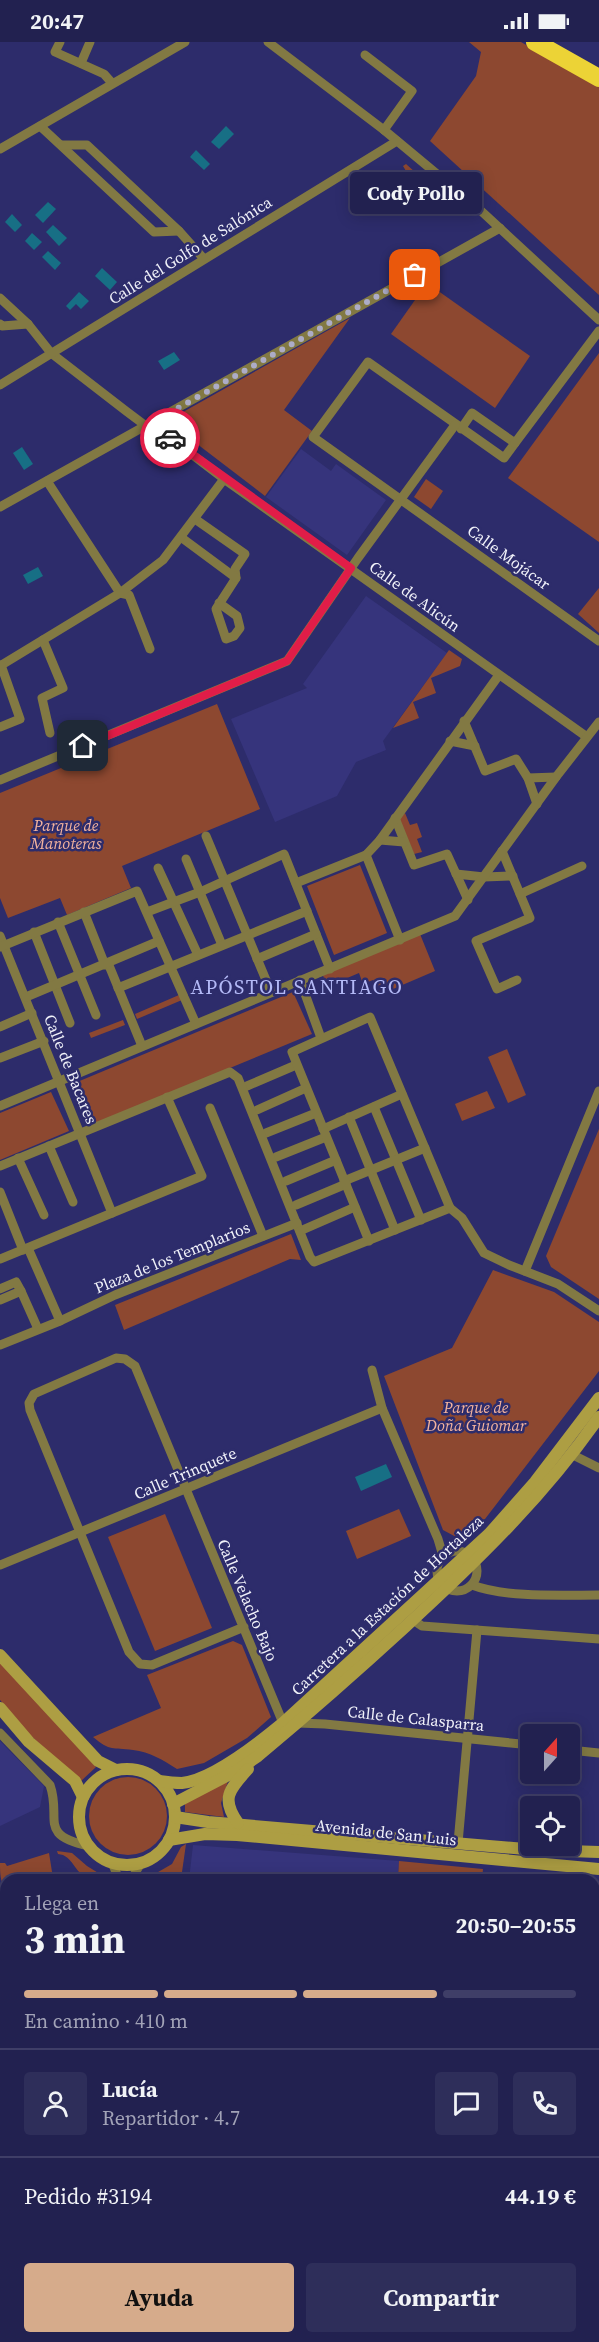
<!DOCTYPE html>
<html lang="es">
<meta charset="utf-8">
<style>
body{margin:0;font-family:"Source Serif 4",serif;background:#2e2e5a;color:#f1f3f6;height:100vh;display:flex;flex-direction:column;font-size:22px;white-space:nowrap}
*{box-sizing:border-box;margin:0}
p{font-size:20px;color:#a2a3b7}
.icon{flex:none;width:33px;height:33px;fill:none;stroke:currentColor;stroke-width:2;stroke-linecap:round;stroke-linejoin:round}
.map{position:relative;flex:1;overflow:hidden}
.panel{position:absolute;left:0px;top:1832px;width:600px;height:470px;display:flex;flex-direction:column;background:#222150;border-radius:18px 18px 0 0;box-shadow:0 3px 15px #0003,0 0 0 2px #3f3e67}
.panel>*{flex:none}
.needle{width:39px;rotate:21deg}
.buttons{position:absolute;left:520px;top:1682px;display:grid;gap:12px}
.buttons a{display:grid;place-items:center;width:60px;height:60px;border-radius:6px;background:#222150;box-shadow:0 3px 15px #0003,0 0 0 2px #3f3e67;font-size:30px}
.pin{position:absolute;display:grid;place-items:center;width:51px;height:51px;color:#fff;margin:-26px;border-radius:12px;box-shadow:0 3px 9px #0006}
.courier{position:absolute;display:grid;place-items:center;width:60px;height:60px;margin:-30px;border:4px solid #e11d48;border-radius:50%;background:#fff;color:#222;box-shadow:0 2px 8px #0007}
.bubble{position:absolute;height:42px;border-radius:6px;background:#222150;box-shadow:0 3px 15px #0003,0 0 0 2px #3f3e67;font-size:20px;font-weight:700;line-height:42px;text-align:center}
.summary em{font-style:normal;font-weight:700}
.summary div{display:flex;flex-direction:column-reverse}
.summary{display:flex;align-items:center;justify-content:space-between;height:102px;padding:0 24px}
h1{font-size:39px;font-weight:700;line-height:45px}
.bar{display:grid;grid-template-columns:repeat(4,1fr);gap:9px 6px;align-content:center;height:72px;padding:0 24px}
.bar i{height:8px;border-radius:4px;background:#3f3e67}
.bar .selected{background:#d6ab8b}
.bar p{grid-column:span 4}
.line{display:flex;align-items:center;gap:15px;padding:0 24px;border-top:2px solid #3f3e67}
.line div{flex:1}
.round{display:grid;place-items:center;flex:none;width:63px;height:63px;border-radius:6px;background:#2e2e5a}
.primary-button{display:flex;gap:12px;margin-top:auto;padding:12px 24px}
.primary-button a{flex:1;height:69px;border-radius:6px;background:#d6ab8b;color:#111;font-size:24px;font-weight:700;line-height:69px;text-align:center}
.primary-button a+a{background:#2e2e5a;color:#f1f3f6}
.status{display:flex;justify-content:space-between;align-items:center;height:42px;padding:0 30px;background:#222150;direction:ltr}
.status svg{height:16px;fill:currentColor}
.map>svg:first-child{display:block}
</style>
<div class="status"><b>20:47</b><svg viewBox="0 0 49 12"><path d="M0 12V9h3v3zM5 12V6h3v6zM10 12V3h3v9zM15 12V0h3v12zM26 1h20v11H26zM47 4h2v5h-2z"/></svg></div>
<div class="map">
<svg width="599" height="2300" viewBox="0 0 599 2300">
<rect width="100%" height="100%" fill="#2d2c6b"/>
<g fill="#36347c">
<path d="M301,407L331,429L336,422L386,458L347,513L266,455Z"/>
<path d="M366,554L447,611L383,699L386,708L356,720L337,754L275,780L231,677L307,646L303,642Z"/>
<path d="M0,1699L44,1744L40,1765L0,1784Z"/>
<path d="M193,1803L399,1819L398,1837L189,1838Z"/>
<path d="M505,1830L518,1831L587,1837H505Z"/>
<path d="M594,1838L599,1839V1952L594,1956Z"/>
<path d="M0,1896L6,1901V2059H4L0,2068Z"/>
</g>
<g fill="#8d4830">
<path d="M469,0H521L599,45V253L430,99L476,34L481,10Z"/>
<path d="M406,122L434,147L426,153L414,138L412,139L403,124Z"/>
<path d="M427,241L530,314L495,366L391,292Z"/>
<path d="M350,276L284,368L312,389L265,454L167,379Z"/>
<path d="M599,311V500L508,436Z"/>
<path d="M426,437L443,449L431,467L414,455Z"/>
<path d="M599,546V591L578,572Z"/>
<path d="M449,608L462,617L460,624L431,636L436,651L413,660L419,676L393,686Z"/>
<path d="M217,662L260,767L122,824L131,846L67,873L60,856L8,876L0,856V751Z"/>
<path d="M405,771L410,783L417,781L422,795L417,797L422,810L414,812L399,777Z"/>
<path d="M360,823L387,891L334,913L307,844Z"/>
<path d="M420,892L435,929L379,953L373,938L363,942L359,931L326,945L323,933Z"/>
<path d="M293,950L312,992L87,1085L70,1043Z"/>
<path d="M179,953L182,958L137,977L135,972Z"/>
<path d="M123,978L125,983L91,996L89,991Z"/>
<path d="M507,1007L526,1053L508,1061L488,1015Z"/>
<path d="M487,1049L495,1066L462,1079L455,1062Z"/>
<path d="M51,1050L69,1089L0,1118V1071Z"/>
<path d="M599,1087V1257L551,1225L546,1214Z"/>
<path d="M291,1192L301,1218L290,1217L124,1288L115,1263Z"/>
<path d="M493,1228L554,1250L599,1280V1329L485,1477L458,1496L443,1488L384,1334L452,1306Z"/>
<path d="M399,1467L411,1494L357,1517L346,1489Z"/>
<path d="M165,1472L212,1586L155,1609L108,1495Z"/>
<path d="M233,1599L242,1603L271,1675L247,1696L204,1721L177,1727C163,1718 150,1710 133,1708C112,1705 111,1710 93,1695L161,1666L147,1633Z"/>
<path d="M0,1617L96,1725L80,1740L29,1692L0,1658Z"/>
<circle cx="128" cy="1774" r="39"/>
<path d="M228,1739L221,1761L224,1775L185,1770V1761Z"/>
<path d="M186,1802L181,1837H146L172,1822L181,1805Z"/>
<path d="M57,1809L72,1811L87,1824L108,1837C101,1838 94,1839 88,1836C74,1831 73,1813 58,1812Z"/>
<path d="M49,1811L53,1836L51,1837L49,1835L40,1837L38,1831L28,1834L29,1837L6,1838V1848C0,1840 0,1831 0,1821H5L7,1824Z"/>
<path d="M399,1819L483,1827L482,1837H398Z"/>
<path d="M0,1849L6,1871V1892L0,1887Z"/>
</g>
<g fill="#176f85">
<path d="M226,84L234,92L219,107L211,100Z"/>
<path d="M196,108L210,122L204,128L190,115Z"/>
<path d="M48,160L56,167L43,181L35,173Z"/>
<path d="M12,172L22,183L15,190L5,180Z"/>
<path d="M53,183L67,196L59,204L46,190Z"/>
<path d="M32,191L42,200L34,208L25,199Z"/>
<path d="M48,209L61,221L55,228L42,215Z"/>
<path d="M102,226L117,240L110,248L95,234Z"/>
<path d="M79,250L89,259L81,267L76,262L70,268L66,264Z"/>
<path d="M174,310L180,318L164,328L158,319Z"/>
<path d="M22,405L33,422L24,428L13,411Z"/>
<path d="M38,525L43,534L28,542L23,533Z"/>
<path d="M386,1422L392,1435L361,1449L355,1435Z"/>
<path d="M6,1955V1995L0,1993V1962Z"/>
</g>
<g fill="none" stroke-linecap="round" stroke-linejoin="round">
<g stroke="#827943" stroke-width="9">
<path d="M60,0L55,10L104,32L112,41"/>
<path d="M268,0L384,88L479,167L599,278"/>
<path d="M365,13L412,49L384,88"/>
<path d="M81,21L90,0"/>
<path d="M40,84L154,190L179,189"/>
<path d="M62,103H87L179,189L204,217"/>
<path d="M0,107L185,0"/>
<path d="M0,256L28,282L51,311L126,369L146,384L160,388L224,437L587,695"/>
<path d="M0,282L2,284L28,282"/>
<path d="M0,343L397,99"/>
<path d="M461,387L472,371L515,401L504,416L368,320L313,395L599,599"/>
<path d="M515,401L599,289"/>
<path d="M47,439L120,551L129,553L150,607"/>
<path d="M0,465L500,186"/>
<path d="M195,477L245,512L235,527L236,536L216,567L226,597L234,594L240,586L237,574L219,561"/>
<path d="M182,496L236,536"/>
<path d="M43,598L63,646L42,656L50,691"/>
<path d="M0,624L120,551L163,518L224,437"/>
<path d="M464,679L485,729L516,717L528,736L556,735"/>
<path d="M0,685L20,677L1,623"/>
<path d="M450,699L475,704"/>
<path d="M528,736L537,762"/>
<path d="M0,738L287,619L358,516L455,383"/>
<path d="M395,776L414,823L447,812L468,858"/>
<path d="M206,794L271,950"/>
<path d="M380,798L404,800"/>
<path d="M502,809L530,876L476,899L497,947L517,938"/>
<path d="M366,813L400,898"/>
<path d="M186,817L222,903"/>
<path d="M158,826L198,913"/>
<path d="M456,832L484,835L513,834"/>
<path d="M296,841L366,813L380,798L499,633"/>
<path d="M520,852L582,824"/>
<path d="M84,870L105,923"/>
<path d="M147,870L200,850L284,812L330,927"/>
<path d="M58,880L96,973"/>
<path d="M34,890L70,981"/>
<path d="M0,894L112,1171"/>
<path d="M0,905L137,849L196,982"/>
<path d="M257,917L316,892"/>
<path d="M108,921L142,1004"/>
<path d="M300,938L321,996"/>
<path d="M118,946L307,869"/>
<path d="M26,955L159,899"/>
<path d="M0,985L32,971"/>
<path d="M0,1016L44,999"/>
<path d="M247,1044L296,1023"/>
<path d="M0,1064L455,874L556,735L599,680"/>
<path d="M374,1065L421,1178"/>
<path d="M210,1066L263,1194"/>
<path d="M257,1068L306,1046"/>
<path d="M349,1075L395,1188"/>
<path d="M323,1087L402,1052"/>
<path d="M266,1091L316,1071"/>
<path d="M49,1104L73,1160"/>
<path d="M276,1115L326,1095"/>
<path d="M18,1116L44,1173"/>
<path d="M0,1124L230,1030L238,1036L310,1215L314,1220L450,1166"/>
<path d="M286,1139L336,1118"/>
<path d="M344,1139L425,1106"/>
<path d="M0,1150L23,1208"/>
<path d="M296,1163L346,1142"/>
<path d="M450,1166L462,1176L484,1211L509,1223L558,1242L599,1269"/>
<path d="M300,1189L355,1165"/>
<path d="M369,1199L292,1010L370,975L450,1166"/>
<path d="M28,1206L60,1279"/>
<path d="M0,1217L202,1134L167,1055"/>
<path d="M525,1229L599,1049"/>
<path d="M0,1247L16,1240L21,1249"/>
<path d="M0,1258L21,1249L38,1287"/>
<path d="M0,1303L60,1279L115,1253L297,1181"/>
<path d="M372,1328L382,1366L438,1497L443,1514"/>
<path d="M573,1413L599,1426"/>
<circle cx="457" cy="1529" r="20"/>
<path d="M0,1523L382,1366"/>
<path d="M472,1543C506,1556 562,1553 599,1553"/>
<path d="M413,1578L422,1584L599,1597"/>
<path d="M244,1585L152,1623L140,1622L129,1610L30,1368L29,1361L34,1352L116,1316L125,1317L135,1324L283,1681"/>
<path d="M298,1681L325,1682L531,1703"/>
<path d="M0,1691L50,1743C62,1777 37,1793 89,1804"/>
<path d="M570,1708L599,1711"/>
<path d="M458,1801L477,1588"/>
<path d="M112,1820L119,1838"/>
<path d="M131,1838L141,1821"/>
<path d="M594,2087L599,2094"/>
<path d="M0,2088L6,2073"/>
<path d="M594,2120L599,2117"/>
<path d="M594,2265L599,2262"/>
<path d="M115,2300L117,2295"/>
<path d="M168,2300L169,2295"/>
<path d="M430,2300V2295"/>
<path d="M544,2300L552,2295"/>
</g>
<g stroke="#ad9e43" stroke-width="12">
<path d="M0,1613L98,1719L116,1728"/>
<path d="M0,1666L29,1700L75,1739L83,1755"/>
<circle cx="127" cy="1775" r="48"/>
<path d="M159,1739C166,1740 175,1741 182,1741C212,1738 260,1700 283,1681L489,1492L535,1440L599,1356"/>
<path d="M173,1762L238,1728L258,1714C308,1672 357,1629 405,1585C476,1520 544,1454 599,1375"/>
<path d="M175,1775L208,1780L537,1808L599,1810"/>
<path d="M238,1781C220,1756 230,1747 248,1727"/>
<path d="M169,1798L205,1792L237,1793L599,1827"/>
</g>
<path stroke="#ecd336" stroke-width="18" d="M535,0L599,36"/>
</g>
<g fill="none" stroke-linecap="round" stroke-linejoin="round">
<path stroke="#acacc7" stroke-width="6" stroke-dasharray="0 10.8" d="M170,396L160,388L146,384L415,233"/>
<path stroke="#e11d48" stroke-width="8" d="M83,704L287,619L351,526L170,396"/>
</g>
<g text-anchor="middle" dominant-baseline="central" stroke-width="5" stroke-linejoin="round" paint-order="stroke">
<g font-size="16" fill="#f0f1f9" stroke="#2d2c6b">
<text transform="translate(190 208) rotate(-32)">Calle del Golfo de Salónica</text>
<text transform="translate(509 515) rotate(36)">Calle Mojácar</text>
<text transform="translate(415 554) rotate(36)">Calle de Alicún</text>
<text transform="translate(71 1027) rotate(68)">Calle de Bacares</text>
<text transform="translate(172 1215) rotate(-22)">Plaza de los Templarios</text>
<text transform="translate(185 1431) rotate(-23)">Calle Trinquete</text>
<text transform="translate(248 1558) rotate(67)">Calle Velacho Bajo</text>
<text transform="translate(387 1563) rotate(-43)">Carretera a la Estación de Hortaleza</text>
<text transform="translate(416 1676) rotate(6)">Calle de Calasparra</text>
<text transform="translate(386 1790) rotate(6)">Avenida de San Luis</text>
</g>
<g font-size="16" font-style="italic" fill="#f3b39d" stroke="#2d2c6b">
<text x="66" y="783">Parque de<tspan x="66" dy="18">Manoteras</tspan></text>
<text x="476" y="1365">Parque de<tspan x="476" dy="18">Doña Guiomar</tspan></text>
</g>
<g font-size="20" letter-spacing="1.5" fill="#b3b9f6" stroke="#2d2c6b">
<text x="297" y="945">APÓSTOL SANTIAGO</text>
</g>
</g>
</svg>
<div class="buttons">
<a><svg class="needle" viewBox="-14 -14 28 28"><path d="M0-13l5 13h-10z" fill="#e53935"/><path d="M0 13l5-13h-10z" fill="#a2a3b7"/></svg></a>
<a><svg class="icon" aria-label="locate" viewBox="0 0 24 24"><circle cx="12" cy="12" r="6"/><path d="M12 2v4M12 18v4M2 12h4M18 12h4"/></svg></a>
</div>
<div class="pin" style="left:415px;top:233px;background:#ea580c"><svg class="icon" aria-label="bag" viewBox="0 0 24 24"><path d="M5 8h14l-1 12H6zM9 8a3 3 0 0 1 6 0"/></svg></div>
<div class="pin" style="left:83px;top:704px;background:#1f2937"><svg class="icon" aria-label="home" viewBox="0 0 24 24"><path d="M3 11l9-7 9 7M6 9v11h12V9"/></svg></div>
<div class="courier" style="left:170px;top:396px"><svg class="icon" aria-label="car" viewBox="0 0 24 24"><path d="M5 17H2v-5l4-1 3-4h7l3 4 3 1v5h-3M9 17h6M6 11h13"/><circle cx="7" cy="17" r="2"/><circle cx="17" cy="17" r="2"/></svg></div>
<div class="bubble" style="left:350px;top:130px;width:132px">Cody Pollo</div>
<section class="panel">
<div class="summary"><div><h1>3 min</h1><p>Llega en</p></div><em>20:50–20:55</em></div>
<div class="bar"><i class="selected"></i><i class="selected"></i><i class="selected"></i><i></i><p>En camino · 410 m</p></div>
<div class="line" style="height:108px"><a class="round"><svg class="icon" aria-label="person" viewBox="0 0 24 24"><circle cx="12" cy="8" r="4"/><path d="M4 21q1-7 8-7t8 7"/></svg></a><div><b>Lucía</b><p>Repartidor · 4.7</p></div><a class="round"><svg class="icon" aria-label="chat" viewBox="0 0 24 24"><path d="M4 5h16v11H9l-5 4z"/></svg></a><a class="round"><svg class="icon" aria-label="phone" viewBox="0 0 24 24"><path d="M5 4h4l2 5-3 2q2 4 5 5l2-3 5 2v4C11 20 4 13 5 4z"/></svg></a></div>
<div class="line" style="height:78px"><div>Pedido #3194</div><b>44.19 €</b></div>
<div class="primary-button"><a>Ayuda</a><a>Compartir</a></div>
</section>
</div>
